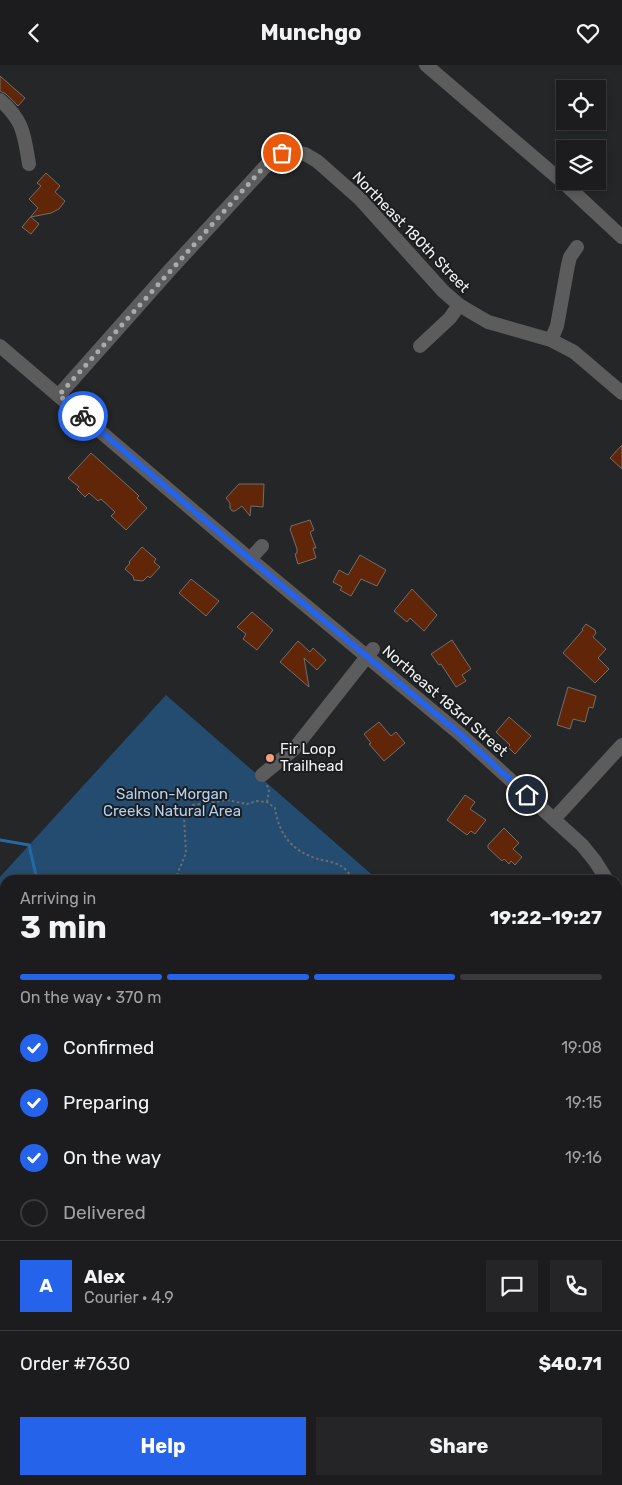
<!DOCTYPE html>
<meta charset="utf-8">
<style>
body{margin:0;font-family:Rubik,sans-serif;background:#252527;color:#f1f3f6;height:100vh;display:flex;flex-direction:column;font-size:19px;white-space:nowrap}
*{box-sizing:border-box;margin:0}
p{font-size:16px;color:#a0a1a4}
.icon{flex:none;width:28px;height:28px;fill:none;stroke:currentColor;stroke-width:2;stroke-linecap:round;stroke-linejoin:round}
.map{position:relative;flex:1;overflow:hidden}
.side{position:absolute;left:0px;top:810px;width:622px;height:610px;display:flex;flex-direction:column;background:#1c1c1e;border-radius:15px 15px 0 0;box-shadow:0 2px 8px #0003,0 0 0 1px #3a3a3c}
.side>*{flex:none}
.fabs{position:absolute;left:556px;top:15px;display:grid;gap:10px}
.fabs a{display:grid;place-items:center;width:50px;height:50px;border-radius:0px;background:#1c1c1e;box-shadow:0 2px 8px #0003,0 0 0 1px #3a3a3c;font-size:25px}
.pin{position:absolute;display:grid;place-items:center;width:42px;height:42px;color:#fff;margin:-21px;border:2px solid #fff;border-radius:50%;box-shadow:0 1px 5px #0007}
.courier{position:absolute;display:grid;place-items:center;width:50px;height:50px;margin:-25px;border:4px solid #2563eb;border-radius:50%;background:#fff;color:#222;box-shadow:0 1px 6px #0007}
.summary em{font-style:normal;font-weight:700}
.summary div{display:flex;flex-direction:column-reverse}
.summary{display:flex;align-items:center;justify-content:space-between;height:85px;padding:0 20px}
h1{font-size:32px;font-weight:700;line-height:38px}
.bar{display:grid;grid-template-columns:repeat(4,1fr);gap:8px 5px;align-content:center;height:60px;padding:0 20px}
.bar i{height:6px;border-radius:4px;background:#3a3a3c}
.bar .active{background:#2563eb}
.bar p{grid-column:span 4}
.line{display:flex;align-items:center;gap:12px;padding:0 20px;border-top:1px solid #3a3a3c}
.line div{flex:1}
.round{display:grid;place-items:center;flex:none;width:52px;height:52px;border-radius:0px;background:#252527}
ol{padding:0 20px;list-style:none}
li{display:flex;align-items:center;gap:15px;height:55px}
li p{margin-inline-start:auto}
li .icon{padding:5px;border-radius:50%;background:#2563eb;color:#fff;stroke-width:4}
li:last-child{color:#a0a1a4}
li i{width:28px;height:28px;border:2px solid #3a3a3c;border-radius:50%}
.action{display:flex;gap:10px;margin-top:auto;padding:10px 20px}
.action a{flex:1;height:58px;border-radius:0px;background:#2563eb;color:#fff;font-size:20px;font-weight:700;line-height:58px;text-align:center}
.action a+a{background:#252527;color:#f1f3f6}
header{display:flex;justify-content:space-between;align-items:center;height:65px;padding:0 20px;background:#1c1c1e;font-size:22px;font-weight:700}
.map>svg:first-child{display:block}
</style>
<header><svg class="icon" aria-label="back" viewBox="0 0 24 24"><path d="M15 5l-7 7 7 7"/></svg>Munchgo<svg class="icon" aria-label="heart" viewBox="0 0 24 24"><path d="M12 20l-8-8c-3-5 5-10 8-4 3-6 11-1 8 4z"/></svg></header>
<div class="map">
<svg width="622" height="1420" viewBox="0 0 622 1420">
<rect width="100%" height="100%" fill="#252628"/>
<path fill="#244c70" d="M166,630L378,815H5V1415H618V1072L622,1066V1420H0V812Z"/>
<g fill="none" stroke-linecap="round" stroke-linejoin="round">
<path stroke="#216aa6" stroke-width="3" d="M0,775L29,780L37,815"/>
<g stroke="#216aa6" stroke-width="19">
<path d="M0,1405L5,1406"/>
<path d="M233,1415L242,1420"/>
<path d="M393,1420L398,1415"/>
<path d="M476,1420L477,1415"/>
</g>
</g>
<g fill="#612608" stroke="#716e6d">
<path d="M0,11L25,33L18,41L6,29L0,26Z"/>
<path d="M46,108L60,121L55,127L65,136L59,144L51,148L31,152L39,159L31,169L22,162L38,143L29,134L41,121L37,118Z"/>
<path d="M622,380V404L610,393Z"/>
<path d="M91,388L136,428L139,431L137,433L147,443L126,465L111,451L115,447L101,434L98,436L89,428L85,432L77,424L79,422L68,413Z"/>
<path d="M239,419H264L263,442L251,441L250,451L242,441L235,446H232L230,443V438L226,433Z"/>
<path d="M310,455L314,465L310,467L316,483H313L316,493L298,499L295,489L297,488V484L290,464L291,463V461Z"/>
<path d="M142,482L156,494L154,497L160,502L150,513L148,511L143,516L134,515L133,511L125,504L130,498L129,497Z"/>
<path d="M360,490L386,505L377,521L361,514L351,531L340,525L342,522L333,517L339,505L348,510Z"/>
<path d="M191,514L219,536L206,551L179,528Z"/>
<path d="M412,524L437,550L424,566L410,553L407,557L394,546Z"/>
<path d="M252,547L273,565L257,585L243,574L246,569L237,562Z"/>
<path d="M586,559L595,565L596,568L593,572L606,584L598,593L609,604L595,618L563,588L583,565L582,564Z"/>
<path d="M452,575L471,604L462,610L466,616L456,622L441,599L439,600L431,589Z"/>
<path d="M298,576L310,587L313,583L326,595L317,605L304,593L309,622L280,597Z"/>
<path d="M568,622L596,631L593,643L589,642L585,657L573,654L570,664L557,660Z"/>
<path d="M509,652L531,671L515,689L508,682L510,680L496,667Z"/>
<path d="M379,657L391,671L396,667L405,678L384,696L369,679L371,678L364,669Z"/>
<path d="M465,730L475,737L470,744L486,755L475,769L471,766L467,770L447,755Z"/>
<path d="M504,763L519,778L513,784L522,792L515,800L511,796L509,799L504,794L502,796L488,783V780Z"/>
</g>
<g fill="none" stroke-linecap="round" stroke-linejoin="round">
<g stroke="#6b6c6e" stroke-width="2" stroke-dasharray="2.5 2.5" stroke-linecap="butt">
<path d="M267,720L269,726L267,737"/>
<path d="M175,815L186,788L184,752L185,748L193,740L227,735L247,739L257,736L267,737L275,743C279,770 292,786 318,794C325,796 335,797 341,801C346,804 351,811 355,815"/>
<path d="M618,1291L622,1292"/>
<path d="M618,1333L622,1331"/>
<path d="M618,1402L622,1407"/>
</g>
<g stroke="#5c5c5d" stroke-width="14">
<path d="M426,0L565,119L622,172"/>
<path d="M0,35C24,56 24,70 29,99"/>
<path d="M551,275L557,261L568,200L570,192L577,182"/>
<path d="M0,281L250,494L460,669L582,780L595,796L607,815"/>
<path d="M420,281L450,253L459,240"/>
<path d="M59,330L169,206L273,93L282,89L295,87L305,89L317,96L360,134L443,226L459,240L488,257L551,275L574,287L622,328"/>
<path d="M250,494L262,481"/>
<path d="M262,710L294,684L373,584"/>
<path d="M554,754L622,680"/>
<path d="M618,841L622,860"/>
</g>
</g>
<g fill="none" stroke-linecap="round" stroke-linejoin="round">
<path stroke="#a8aaab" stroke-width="5" stroke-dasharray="0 9" d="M83,351L59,330L262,104L273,93L282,88"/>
<path stroke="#2563eb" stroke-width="6" d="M83,351L250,494L460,669L527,730"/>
</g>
<circle fill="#f2a07f" stroke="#1b1d1f" stroke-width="2" cx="270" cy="693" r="5"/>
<g text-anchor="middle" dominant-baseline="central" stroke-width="4" stroke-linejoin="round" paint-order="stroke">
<g font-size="15" fill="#eff1f2" stroke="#1b1d1f">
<text transform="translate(411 167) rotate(46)">Northeast 180th Street</text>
<text transform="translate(445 636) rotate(41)">Northeast 183rd Street</text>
</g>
<g font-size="15" fill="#eff1f2" stroke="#1b1d1f" text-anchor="start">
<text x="280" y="684">Fir Loop<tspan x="280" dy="17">Trailhead</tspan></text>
</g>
<g font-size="15" fill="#b0d2f4" stroke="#1b1d1f">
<text x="172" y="729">Salmon-Morgan<tspan x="172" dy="17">Creeks Natural Area</tspan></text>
</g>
</g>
</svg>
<div class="fabs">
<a><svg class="icon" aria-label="locate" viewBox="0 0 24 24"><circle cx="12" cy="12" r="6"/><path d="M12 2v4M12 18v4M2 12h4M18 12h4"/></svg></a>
<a><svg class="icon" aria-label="layers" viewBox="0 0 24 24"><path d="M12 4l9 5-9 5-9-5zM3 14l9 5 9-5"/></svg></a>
</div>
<div class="pin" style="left:282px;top:88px;background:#ea580c"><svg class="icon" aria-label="bag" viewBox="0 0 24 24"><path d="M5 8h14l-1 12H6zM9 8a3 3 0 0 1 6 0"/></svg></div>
<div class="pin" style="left:527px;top:730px;background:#1f2937"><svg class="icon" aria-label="home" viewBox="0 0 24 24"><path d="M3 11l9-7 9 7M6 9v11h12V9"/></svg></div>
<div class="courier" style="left:83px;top:351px"><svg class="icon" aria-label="bike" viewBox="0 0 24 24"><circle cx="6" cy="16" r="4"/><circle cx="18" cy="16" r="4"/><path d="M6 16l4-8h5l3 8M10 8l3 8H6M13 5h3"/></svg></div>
<section class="side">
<div class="summary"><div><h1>3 min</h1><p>Arriving in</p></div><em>19:22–19:27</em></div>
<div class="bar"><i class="active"></i><i class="active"></i><i class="active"></i><i></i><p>On the way · 370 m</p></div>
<ol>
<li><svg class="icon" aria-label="check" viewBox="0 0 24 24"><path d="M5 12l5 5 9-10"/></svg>Confirmed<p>19:08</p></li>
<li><svg class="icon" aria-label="check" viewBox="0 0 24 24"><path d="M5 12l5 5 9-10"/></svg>Preparing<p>19:15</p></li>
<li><svg class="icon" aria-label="check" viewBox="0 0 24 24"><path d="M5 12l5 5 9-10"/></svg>On the way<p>19:16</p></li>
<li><i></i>Delivered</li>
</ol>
<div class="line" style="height:90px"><b class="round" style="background:#2563eb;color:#fff">A</b><div><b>Alex</b><p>Courier · 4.9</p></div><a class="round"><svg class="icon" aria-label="chat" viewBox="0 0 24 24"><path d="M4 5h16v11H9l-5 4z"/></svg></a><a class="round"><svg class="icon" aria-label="phone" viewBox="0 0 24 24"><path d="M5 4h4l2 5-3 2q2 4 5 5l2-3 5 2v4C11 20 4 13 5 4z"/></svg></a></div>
<div class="line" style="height:65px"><div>Order #7630</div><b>$40.71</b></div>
<div class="action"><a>Help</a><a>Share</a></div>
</section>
</div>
